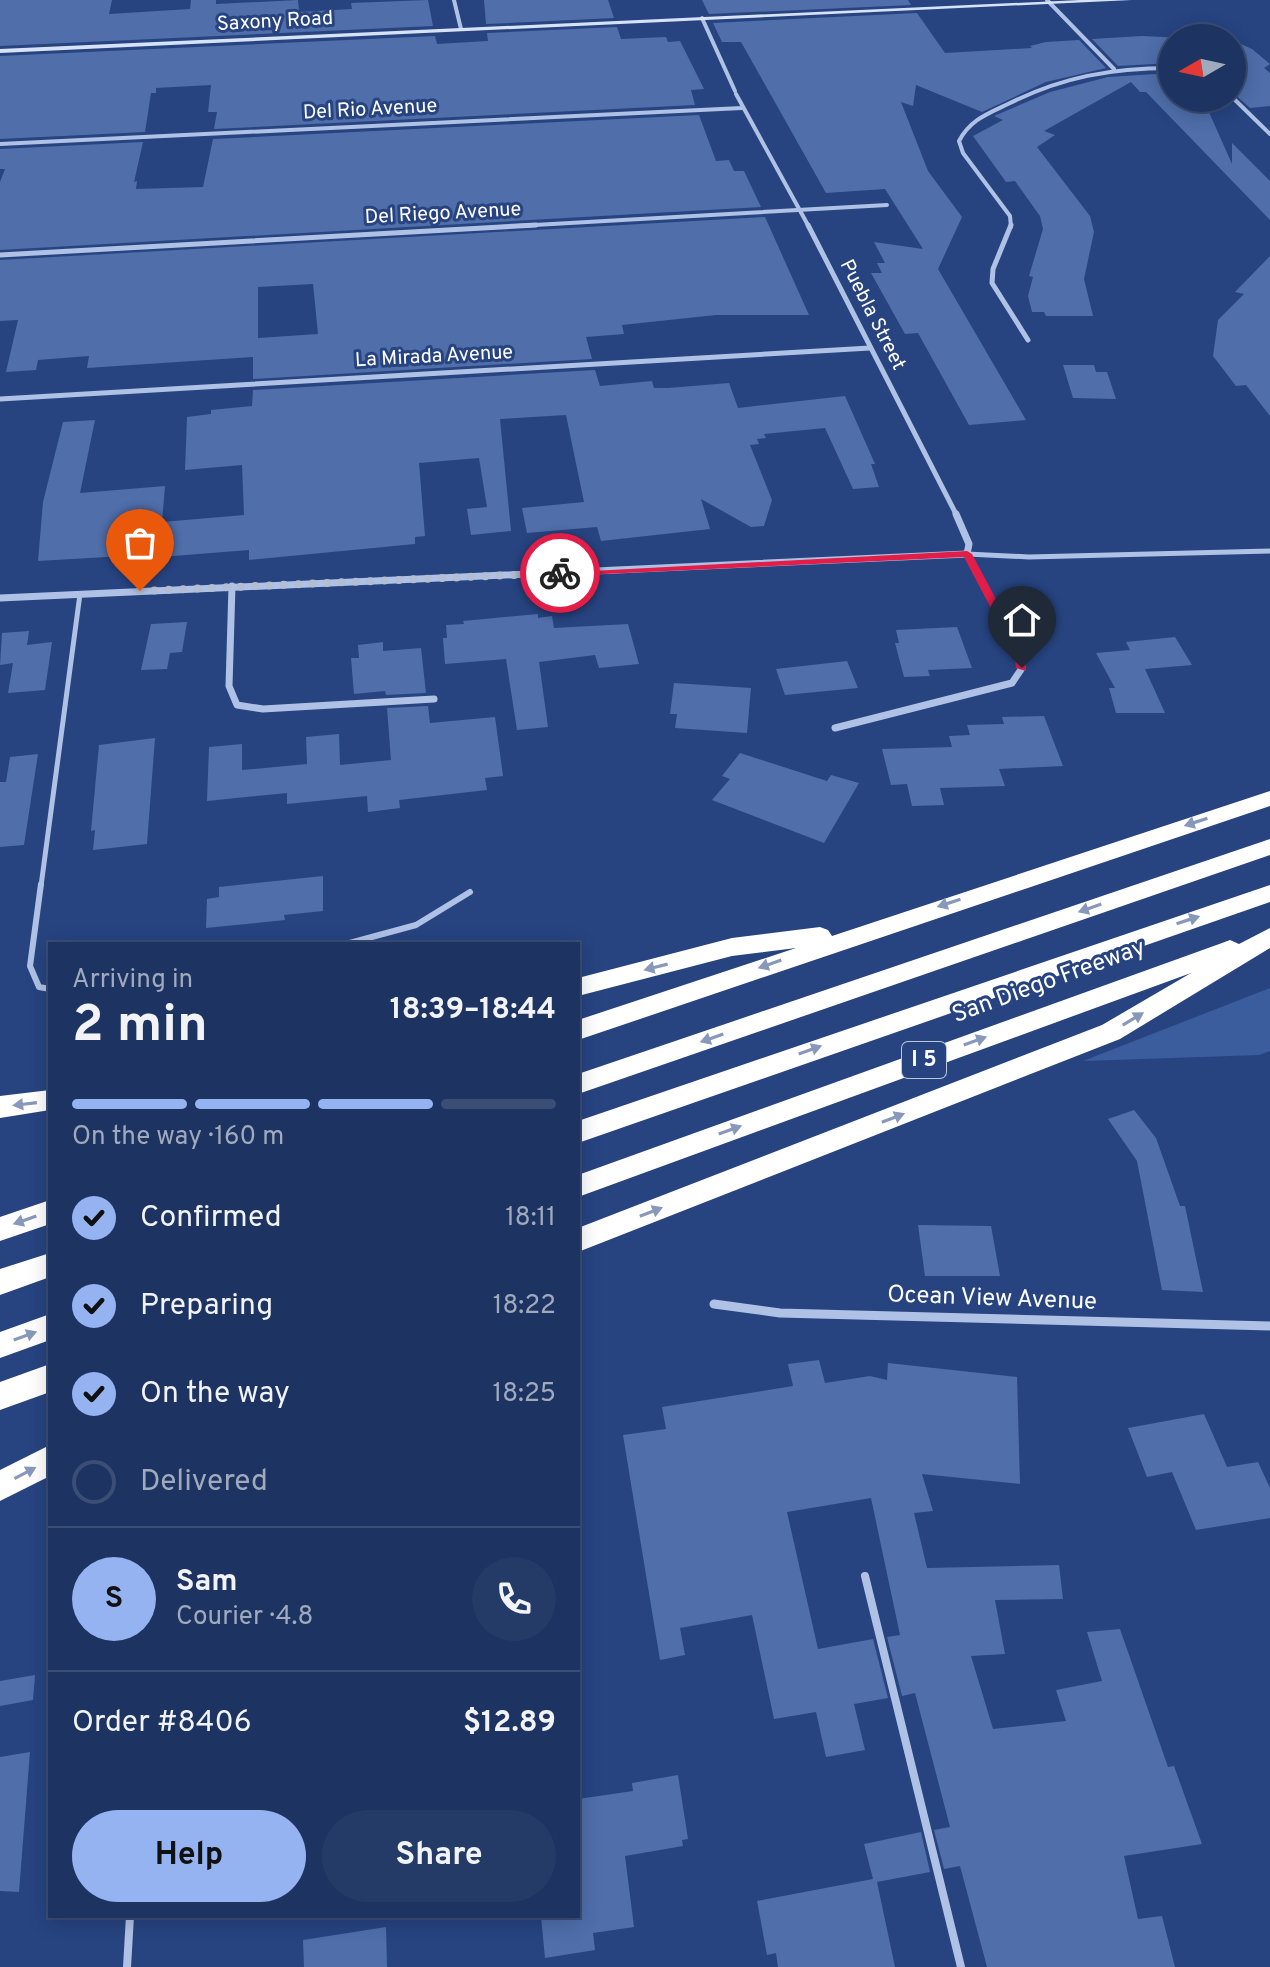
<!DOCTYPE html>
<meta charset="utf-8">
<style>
body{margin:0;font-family:Overpass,sans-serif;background:#253b67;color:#f1f3f6;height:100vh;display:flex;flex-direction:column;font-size:30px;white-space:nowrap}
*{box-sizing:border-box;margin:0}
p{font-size:26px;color:#a0aabd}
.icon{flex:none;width:44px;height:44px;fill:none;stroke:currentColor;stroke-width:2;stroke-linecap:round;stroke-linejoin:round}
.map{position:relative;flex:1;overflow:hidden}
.panel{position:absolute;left:48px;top:942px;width:532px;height:976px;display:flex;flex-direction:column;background:#1d3361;border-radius:0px;box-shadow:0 4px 20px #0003,0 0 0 2px #3b4e76}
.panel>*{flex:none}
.needle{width:52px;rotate:261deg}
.buttons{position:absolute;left:1158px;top:24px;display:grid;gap:16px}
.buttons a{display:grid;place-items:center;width:88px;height:88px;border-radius:50%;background:#1d3361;box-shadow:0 4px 20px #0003,0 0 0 2px #3b4e76;font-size:40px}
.pin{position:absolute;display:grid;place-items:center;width:68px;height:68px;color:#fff;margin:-82px -34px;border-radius:50% 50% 50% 0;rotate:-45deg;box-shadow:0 0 8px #0007}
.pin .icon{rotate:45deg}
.courier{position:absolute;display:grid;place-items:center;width:80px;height:80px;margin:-40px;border:6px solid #e11d48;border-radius:50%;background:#fff;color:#222;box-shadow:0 2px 10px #0007}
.headline em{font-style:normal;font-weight:700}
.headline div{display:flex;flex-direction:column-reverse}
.headline{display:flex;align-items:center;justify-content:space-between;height:136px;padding:0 24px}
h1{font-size:52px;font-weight:700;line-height:60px}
.bar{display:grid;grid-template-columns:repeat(4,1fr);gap:12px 8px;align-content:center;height:96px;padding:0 24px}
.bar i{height:10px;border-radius:6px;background:#3b4e76}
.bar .on{background:#95b2f1}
.bar p{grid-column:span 4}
.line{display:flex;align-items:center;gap:20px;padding:0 24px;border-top:2px solid #3b4e76}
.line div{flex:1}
.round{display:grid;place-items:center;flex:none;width:84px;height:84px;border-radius:42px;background:#253b67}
ol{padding:0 24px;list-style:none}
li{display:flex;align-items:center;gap:24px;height:88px}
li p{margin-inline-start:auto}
li .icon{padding:8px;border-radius:50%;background:#95b2f1;color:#111;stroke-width:4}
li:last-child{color:#a0aabd}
li i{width:44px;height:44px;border:4px solid #3b4e76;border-radius:50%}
.primary-button{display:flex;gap:16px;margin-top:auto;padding:16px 24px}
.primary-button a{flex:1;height:92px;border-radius:48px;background:#95b2f1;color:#111;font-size:32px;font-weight:700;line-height:92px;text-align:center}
.primary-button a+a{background:#253b67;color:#f1f3f6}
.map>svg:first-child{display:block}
</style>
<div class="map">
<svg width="1270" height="1967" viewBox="0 0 1270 1967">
<rect width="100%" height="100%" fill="#274481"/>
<path fill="#3b5d9e" d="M1270,988V1051L1259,1055L1083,1061Z"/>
<g fill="#4f6eaa" fill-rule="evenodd">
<path d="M0,0H112L109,14L190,9L191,0H216V4L298,0L299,12L352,9L351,3L428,0L433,26L0,46Z"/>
<path d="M484,0H608L614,18L486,24Z"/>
<path d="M702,0H908L911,5L709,14Z"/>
<path d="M917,13L945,53L1032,48L1030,46L1046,42L1079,40L1106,68L1046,82L982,112L916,85L913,106L901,102L928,171L962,217L938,269L1026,420L969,425L918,333L905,334L871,273H882L877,263H885L874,242L923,249L885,189L826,193L741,42H722L713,23Z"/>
<path d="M617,27L621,39L666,37L668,42L680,41L704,89L691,90L695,105L214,129L217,112H208L211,85L156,88V93H151L145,132L0,139V56L435,36L437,44L488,41L487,33Z"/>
<path d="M1142,36L1184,38H1172V63L1118,66L1092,39Z"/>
<path d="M1232,40L1252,49L1270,64L1264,68L1270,73V106L1250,108L1232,92Z"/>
<path d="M1172,73V98H1207L1212,110H1208L1232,164V143L1270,181V220L1146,92H1140L1131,82L1044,131L1055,135L1037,147L1090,216L1094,232L1084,279L1093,316H1046L1044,312H1032L1028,296L1033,277L1029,276L1043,229L1040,216L1015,181L1006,182L973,136L1003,120L994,116L1050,92L1108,77Z"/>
<path d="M699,115L716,161L729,160L734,171H744L761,207L0,250V182L5,169H0V149L143,142L134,182L137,181L136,189L203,187L213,139Z"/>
<path d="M765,217L809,315H716L622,325L624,334L586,337L592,359L253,379V357L87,368L89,356L38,360L36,370L6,372L18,320L0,321V260ZM313,284L318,334L258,338V287Z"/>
<path d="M1270,256V416L1246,385L1236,386L1213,356L1218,320L1244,294L1235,292Z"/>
<path d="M1063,365H1094L1096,372H1107L1116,399L1073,398Z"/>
<path d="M595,370L600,386L652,381L654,388H668L729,383L738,408L845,396L875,464H871L879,487L853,489L825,428L764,434L766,438L757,439L759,444L750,445L772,500L764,526L751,527L701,499L710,529L601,541L597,527L527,533L522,508L584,502L566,415L500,419L511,531L471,535L467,509L487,507L479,458L419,463L425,536L415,537V544L249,560V550L123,560V556L38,561L43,502L63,422L95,420L80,493L165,486L162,522L244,515L242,465L185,470L187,417L211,414V410L252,406L253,390Z"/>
<path d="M538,614V618L552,616L554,628L628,624L639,664L599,668L595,655L539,662L548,727L517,730L506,659L445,664L443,638H447L446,625L464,624L463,621Z"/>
<path d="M187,622L182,652L170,653L167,669L141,670L151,624Z"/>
<path d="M957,627L972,668L928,670L930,676L904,677L895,643H899L896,630Z"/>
<path d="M29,631L27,645L52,642L45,690L8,693L13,663L0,665L2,633Z"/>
<path d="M1175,637L1192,665L1145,669L1165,713H1116L1109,688H1115L1096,653L1130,650L1126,642Z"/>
<path d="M383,642V651L421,648L426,693L386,695L385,691L354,694L351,658H359L358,645Z"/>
<path d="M847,661L858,688L785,695L776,669Z"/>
<path d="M674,683L751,688L747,733L675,728L677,714H670Z"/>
<path d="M428,706L430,723L495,717L503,776L485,778L487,790L399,800L400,808L368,812L367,796L287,804V793L207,801L209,747L242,744V770L307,764L306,737L339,734L340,765L391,760L387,708Z"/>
<path d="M1044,716L1063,766L999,769L1005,786L940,788L944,805L912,806L907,784L891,785L882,749L952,747L949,736L970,735L967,725L1004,724L1002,717Z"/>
<path d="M155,738L147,844L93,850L95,830L91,831L99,745Z"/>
<path d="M740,753L827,781L831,775L859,783L824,843L712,800L730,779L722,776Z"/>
<path d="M38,754L24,845L0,847V782H6L10,757Z"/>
<path d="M323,876V911L284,915L285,920L206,928L207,899L219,897V887Z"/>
<path d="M1134,1110L1156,1138L1180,1206H1185L1203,1292L1162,1290L1137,1161L1108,1119Z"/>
<path d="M918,1225L991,1226L1000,1276H925Z"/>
<path d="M819,1360L825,1383L870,1376L887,1380L888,1363L1017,1377L1020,1484L922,1474L933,1511L914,1513L927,1568L1059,1565L1063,1599L995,1600L1005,1654L971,1656L993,1729L1066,1721L1056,1690L1102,1681L1087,1632L1120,1629L1168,1767L1174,1766L1202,1844L1124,1856L1138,1919L1162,1916L1175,1967H987L960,1866L944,1869L934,1830L950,1827L915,1693L902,1696L887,1637L900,1635L871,1498L787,1512L818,1649L873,1639L888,1698L854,1704L865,1750L826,1757L816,1712L774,1719L752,1615L680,1628L685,1655L660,1660L623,1435L666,1429L662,1407L793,1386L788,1364Z"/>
<path d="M1204,1414L1227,1467L1258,1462L1270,1488V1518L1196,1530L1172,1472L1147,1477L1128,1428Z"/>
<path d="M35,1675L33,1700L0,1706V1681Z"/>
<path d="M30,1752L19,1892L0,1891V1757Z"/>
<path d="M678,1775L688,1839L682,1840L683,1846L625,1856L634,1927L593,1933L595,1950L545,1958L541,1916H578V1799L633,1791L632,1783Z"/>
<path d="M921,1832L930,1872L877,1882L895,1967H778L776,1953L767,1955L757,1901L873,1879L864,1844Z"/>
<path d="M386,1927L387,1967H304L303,1940Z"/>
</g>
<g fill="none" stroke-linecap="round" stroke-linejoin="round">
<g stroke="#afc2e6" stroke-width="5">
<path d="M967,554L1029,557L1270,551"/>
<path d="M41,886L80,594"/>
</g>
<g stroke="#afc2e6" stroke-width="6">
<path d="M41,884L30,966L39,987L50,989"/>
<path d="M346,944L416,925L470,892"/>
</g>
<g stroke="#afc2e6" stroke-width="8">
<path d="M865,1576L961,1967"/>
<path d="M127,1967L130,1916"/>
</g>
<g stroke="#afc2e6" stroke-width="4">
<path d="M454,0L461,29"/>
<path d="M1047,0L1114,69"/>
<path d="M702,18L735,91"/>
<path d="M736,94L809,227"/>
<path d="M1232,97L1270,134"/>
<path d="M0,144L742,108"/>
<path d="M500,227L887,205"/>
<path d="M1011,227L1010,216L963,153L959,141C970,120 987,114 1008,104C1062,77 1111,68 1172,68"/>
</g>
<g stroke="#afc2e6" stroke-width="5">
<path d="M808,225L957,516"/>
<path d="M1011,225L993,269L992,283L1028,340"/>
<path d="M0,255L536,225"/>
<path d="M0,399L870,348"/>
</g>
<g stroke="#afc2e6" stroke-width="7">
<path d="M956,514L969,544L967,554"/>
<path d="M232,586L229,686L237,705L263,709L434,699"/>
<path d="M0,598L967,554"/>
<path d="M835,728L1012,683L1022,668L1019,652L967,554"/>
</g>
<path stroke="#afc2e6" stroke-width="9" d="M714,1304L780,1313L1270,1326"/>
<path fill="#d8e2f6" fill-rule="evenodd" d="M1080,0H1132L0,53V49Z"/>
<g fill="#fff" fill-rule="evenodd">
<path d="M1270,791V806L578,1040V1020L796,948L732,956L578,996V978L732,938L820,927L828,930L832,936Z"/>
<path d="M1270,839V855L578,1094V1074Z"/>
<path d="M1270,885V902L578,1143V1121Z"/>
<path d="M1270,928V948L1120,1039L578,1252V1228L1102,1025L1191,973L578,1197V1175L1222,943L1230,940L1239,944Z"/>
<path d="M50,1090V1110L0,1118V1096Z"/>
<path d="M50,1200V1224L0,1241V1217Z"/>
<path d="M50,1253V1277L0,1295V1269Z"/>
<path d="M50,1314V1340L0,1358V1332Z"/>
<path d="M50,1364V1392L0,1410V1382Z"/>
<path d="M50,1445V1476L0,1501V1470Z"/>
</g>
</g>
<defs><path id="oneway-solid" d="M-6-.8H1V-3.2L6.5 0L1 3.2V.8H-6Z" transform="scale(2)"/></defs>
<g fill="#8898ba">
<use href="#oneway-solid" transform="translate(1196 822) rotate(162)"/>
<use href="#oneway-solid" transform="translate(949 903) rotate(162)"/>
<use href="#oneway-solid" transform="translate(1090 908) rotate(161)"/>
<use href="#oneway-solid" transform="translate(1188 920) rotate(-18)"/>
<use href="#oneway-solid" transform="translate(770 964) rotate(161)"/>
<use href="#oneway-solid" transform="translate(656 967) rotate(166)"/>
<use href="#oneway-solid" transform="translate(1133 1019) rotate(-31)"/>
<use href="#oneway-solid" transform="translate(712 1038) rotate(161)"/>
<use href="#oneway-solid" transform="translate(975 1041) rotate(-20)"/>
<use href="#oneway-solid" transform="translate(810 1050) rotate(-20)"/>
<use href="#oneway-solid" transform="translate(25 1104) rotate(173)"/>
<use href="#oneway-solid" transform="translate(893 1118) rotate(-21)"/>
<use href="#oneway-solid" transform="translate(730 1130) rotate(-20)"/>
<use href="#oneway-solid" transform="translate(651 1212) rotate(-21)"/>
<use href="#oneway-solid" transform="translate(25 1220) rotate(161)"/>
<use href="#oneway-solid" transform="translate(25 1336) rotate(-20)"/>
<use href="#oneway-solid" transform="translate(25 1473) rotate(-28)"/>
</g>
<path fill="#e11d48" d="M967,551L972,554L1024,652L1026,671L1016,668L1014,652L964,557L560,576L555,573Z"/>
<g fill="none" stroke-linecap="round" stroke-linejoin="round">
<path stroke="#b3bed3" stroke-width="8" stroke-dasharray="0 14.4" d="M140,591L560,573"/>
</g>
<g text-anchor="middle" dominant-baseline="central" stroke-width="6" stroke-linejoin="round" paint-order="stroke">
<g font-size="20" fill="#fff" stroke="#274481">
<text transform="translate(275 22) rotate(-3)">Saxony Road</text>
<text transform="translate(370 110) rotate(-3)">Del Rio Avenue</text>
<text transform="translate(443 214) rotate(-3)">Del Riego Avenue</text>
<text transform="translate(872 315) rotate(63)">Puebla Street</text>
<text transform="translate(434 357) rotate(-3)">La Mirada Avenue</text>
</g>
<rect fill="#274481" stroke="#bec7d9" stroke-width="2" x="902" y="1042" width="44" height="36" rx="6"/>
<g font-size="22" font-weight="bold" fill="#fff">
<text x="924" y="1060">I 5</text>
</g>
<g font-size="24" fill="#fff" stroke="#274481">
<text transform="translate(1049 982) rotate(-20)">San Diego Freeway</text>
<text transform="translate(992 1299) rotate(2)">Ocean View Avenue</text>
</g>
</g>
</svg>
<div class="buttons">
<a><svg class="needle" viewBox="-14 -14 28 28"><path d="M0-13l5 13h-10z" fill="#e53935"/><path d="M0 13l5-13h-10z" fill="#a0aabd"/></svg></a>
</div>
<div class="pin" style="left:140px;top:591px;background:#ea580c"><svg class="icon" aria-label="bag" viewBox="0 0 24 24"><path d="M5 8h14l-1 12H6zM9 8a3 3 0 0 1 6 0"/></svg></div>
<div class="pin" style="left:1022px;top:668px;background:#1f2937"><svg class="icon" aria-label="home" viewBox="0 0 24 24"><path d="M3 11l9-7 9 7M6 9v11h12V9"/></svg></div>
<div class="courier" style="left:560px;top:573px"><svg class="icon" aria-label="bike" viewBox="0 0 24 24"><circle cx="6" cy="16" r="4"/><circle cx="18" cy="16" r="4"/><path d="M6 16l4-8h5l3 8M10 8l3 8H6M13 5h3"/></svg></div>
<section class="panel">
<div class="headline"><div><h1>2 min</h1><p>Arriving in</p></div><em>18:39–18:44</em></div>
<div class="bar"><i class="on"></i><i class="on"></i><i class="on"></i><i></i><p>On the way · 160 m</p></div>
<ol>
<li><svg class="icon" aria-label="check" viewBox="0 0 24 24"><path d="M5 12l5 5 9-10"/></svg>Confirmed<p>18:11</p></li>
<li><svg class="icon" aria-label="check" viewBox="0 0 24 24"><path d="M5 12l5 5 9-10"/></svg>Preparing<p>18:22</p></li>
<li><svg class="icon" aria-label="check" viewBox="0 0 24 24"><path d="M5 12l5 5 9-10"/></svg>On the way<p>18:25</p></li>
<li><i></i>Delivered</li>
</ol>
<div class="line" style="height:144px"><b class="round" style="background:#95b2f1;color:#111">S</b><div><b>Sam</b><p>Courier · 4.8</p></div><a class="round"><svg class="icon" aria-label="phone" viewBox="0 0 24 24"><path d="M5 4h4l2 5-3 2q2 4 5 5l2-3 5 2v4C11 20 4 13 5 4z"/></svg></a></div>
<div class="line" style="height:104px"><div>Order #8406</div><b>$12.89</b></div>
<div class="primary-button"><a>Help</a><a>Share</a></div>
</section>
</div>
